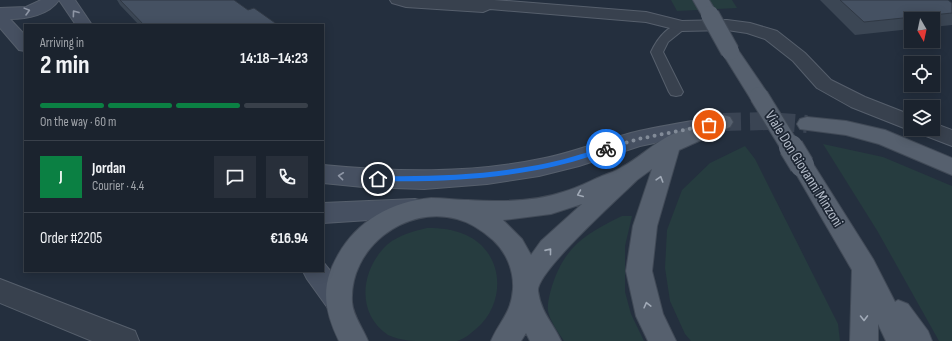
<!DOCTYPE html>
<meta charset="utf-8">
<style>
body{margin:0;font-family:"Sofia Sans Condensed",sans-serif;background:#282f3a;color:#f1f3f6;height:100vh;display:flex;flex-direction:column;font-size:15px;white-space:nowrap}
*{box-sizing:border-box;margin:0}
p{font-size:13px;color:#a0a4aa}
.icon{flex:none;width:22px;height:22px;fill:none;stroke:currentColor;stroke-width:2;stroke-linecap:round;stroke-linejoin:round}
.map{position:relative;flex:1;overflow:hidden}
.panel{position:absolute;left:24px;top:24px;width:300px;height:248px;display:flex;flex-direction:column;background:#1b232e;border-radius:0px;box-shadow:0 2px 10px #0003,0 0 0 1px #39404a}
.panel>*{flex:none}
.needle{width:26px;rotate:171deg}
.controls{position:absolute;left:904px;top:12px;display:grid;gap:8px}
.controls a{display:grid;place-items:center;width:36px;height:36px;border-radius:0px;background:#1b232e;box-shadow:0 2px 10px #0003,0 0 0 1px #39404a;font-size:20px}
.pin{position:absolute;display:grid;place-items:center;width:34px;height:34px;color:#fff;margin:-17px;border:2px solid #fff;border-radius:50%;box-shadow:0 1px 4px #0007}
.courier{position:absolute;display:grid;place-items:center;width:40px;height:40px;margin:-20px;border:3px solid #1a73e8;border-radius:50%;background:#fff;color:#222;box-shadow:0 1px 5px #0007}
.head em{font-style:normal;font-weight:700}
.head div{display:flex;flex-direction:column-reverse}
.head{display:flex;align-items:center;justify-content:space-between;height:68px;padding:0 16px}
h1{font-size:26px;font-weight:700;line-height:30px}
.bar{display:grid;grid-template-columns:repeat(4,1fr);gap:6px 4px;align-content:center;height:48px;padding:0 16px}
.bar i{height:5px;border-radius:3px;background:#39404a}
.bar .selected{background:#0b8043}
.bar p{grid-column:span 4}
.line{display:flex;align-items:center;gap:10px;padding:0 16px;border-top:1px solid #39404a}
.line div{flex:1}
.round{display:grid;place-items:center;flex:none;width:42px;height:42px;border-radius:0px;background:#282f3a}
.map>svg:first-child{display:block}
</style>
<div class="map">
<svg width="952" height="341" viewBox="0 0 952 341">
<rect width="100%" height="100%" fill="#242f3e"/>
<g fill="#263c3f">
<path d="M671,0H732L737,8L677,11Z"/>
<path d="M823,144L883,157L952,186V341H939L878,232Z"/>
<path d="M745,146L755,159L838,324L840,341H691L685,334L670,301L665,268L667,230L682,190L710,163Z"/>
<path d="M622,216H632L625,246V292L631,314L644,341H564C558,332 550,321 548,311C547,304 550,293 552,286C565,246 585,234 622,216Z"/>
<path d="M427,228C441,228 453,229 466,235C504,252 507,302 477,328C471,333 465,339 457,341C447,341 436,341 426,341C411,341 402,341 388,335C355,313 361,268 388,244C399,235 414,231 427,228Z"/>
</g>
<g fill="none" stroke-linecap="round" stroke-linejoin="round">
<path stroke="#3a4453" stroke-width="18" stroke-dasharray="18 9" stroke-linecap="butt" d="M723,122L768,121L807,124"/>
<defs>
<path id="lane" d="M682,23L686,24L688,26L668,42L663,52L683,92L681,95L676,96L671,95L669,92L651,52C657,39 667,26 682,23Z"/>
<g id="street">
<path d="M390,0H494L646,12L682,21L727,20L750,23L777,31L805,53L831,80L865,97L911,115V129H915L911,130L904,128L851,107L817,88L793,61L765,39L747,33L727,30L682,31L646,22L490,9L483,12L406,7L392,3Z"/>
<path d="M933,123L952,130V146L921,134L918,129H933Z"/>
<path d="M0,279L135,331L139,341H92L0,303Z"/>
</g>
<g id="secondary">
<path d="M41,0H75L92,25H76L59,0C49,15 27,19 10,19L25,35V51L19,50L0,28V8L26,7Z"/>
<path d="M710,118L717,120L720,125L717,130L640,146L579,166L539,176L487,184L424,189L363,187L323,183V165C395,172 469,174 540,159C574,153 605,139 639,131C662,126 686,122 710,118Z"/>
<path d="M415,199L423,201L427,208L423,215L415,217L323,223V203Z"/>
<path d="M323,262L348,293L352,302L348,311L339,314L330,311L307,279L303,271H323Z"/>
</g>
<g id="primary">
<path d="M693,0H709L718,15L716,19L710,20L704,19Z"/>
<path d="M730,45L736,47L766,91L769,96L766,101L759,103L752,101L721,51L724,47Z"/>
<path d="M723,115L730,117L733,122L730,127L679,150L657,226L652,271L663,314L676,341H648L636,316L626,271L633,226L652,169L637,180C620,197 536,272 538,291C541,313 553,323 561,341H530L526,333L521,341H491C500,320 511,314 513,289C514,270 506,252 493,240C483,231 469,222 457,219C405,205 349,248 352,302C353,316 363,328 368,341H339C324,310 320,286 338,255C357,221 392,201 431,198C443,198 456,200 468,200C499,202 534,202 563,192C577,188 590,181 602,176C609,173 616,171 622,167C636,160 648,148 662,140C676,131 706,120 723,115ZM582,204L541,241L531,255L522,239L503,220L551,214Z"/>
<path d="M807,117L846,121L885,130L952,158V175L879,144L846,135L800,129L797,124L800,119Z"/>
<path d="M802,157L810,159L873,259L895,302L898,300L908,304L928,331L932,341H886L878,324V341H850L852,270L791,165L794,159Z"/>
</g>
</defs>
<use href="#lane" stroke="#565f6c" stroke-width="2"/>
<use href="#street" stroke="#565f6c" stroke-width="2"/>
<use href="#secondary" stroke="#565f6c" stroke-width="2"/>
<use href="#primary" stroke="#414a57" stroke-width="2"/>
<use href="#lane" fill="#38414e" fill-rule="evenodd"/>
<use href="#street" fill="#38414e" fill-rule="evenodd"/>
<use href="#secondary" fill="#465061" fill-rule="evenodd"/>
<use href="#primary" fill="#56606e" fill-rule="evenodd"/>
<defs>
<g id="primary-bridge-far1">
<path d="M710,15L730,51"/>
<path d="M759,96L791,148"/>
</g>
<path id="primary-bridge" d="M791,147L802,165"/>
</defs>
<use href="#primary-bridge-far1" stroke="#414a57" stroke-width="20" stroke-linecap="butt"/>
<use href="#primary-bridge" stroke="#414a57" stroke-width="26" stroke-linecap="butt"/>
<use href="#primary-bridge-far1" stroke="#56606e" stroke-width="18"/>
<use href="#primary-bridge" stroke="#56606e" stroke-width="24"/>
</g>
<g fill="#3b4654">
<path d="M117,0H234L248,10L278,25H139L120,5Z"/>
<path d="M820,0H948L952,3V25L933,27V19H911V29L855,35Z"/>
</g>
<g fill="#455162" stroke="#303945">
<path d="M120,0H234L248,10L254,8L278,25H144Z"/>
<path d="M840,0H948L952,3V13L864,22Z"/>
</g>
<defs><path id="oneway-chevron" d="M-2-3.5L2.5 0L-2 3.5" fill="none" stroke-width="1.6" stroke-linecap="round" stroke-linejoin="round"/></defs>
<g stroke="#8e96a5">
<use href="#oneway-chevron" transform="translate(27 11) rotate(-15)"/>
<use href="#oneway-chevron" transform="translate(75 13) rotate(-126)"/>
<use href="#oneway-chevron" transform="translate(341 176) rotate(-174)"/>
</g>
<g stroke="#a1aab7">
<use href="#oneway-chevron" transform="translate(660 179) rotate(-73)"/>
<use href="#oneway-chevron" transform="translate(580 194) rotate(157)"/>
<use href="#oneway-chevron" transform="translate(549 251) rotate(-51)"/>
<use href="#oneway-chevron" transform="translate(647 305) rotate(-104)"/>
<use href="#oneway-chevron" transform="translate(864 318) rotate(89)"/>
</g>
<path fill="#1a73e8" d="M606,147L609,149L608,151C585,158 561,166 537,170C485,180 432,182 378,181L375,179L378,176C431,177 485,175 538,165C561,161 584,153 606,147Z"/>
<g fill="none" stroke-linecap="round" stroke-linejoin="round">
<path stroke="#828b98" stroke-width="4" stroke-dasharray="0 7.2" d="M606,149L638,139L709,125"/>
</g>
<g text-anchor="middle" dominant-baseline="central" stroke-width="3.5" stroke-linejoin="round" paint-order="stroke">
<g font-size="15" fill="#b4bcc9" stroke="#1d2633">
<text transform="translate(804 169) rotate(58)">Viale Don Giovanni Minzoni</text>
</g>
</g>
</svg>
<div class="controls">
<a><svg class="needle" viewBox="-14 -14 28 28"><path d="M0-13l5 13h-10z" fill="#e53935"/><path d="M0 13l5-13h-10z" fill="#a0a4aa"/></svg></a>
<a><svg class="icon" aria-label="locate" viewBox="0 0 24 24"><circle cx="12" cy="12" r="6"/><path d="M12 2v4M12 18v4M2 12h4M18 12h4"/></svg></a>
<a><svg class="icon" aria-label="layers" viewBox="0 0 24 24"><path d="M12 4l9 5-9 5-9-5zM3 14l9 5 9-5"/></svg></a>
</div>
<div class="pin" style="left:709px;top:125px;background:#ea580c"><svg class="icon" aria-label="bag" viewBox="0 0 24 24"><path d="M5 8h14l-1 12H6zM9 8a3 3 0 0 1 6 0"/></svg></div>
<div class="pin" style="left:378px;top:179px;background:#1f2937"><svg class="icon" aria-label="home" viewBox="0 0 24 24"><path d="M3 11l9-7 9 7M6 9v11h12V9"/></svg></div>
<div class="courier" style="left:606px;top:149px"><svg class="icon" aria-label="bike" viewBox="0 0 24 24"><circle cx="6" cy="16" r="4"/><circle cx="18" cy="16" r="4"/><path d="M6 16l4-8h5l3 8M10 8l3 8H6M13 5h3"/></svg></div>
<section class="panel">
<div class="head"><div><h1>2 min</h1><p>Arriving in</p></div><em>14:18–14:23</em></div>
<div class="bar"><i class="selected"></i><i class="selected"></i><i class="selected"></i><i></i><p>On the way · 60 m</p></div>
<div class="line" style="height:72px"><b class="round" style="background:#0b8043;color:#fff">J</b><div><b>Jordan</b><p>Courier · 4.4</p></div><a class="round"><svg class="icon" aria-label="chat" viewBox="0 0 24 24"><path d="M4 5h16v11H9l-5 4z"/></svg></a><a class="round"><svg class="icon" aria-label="phone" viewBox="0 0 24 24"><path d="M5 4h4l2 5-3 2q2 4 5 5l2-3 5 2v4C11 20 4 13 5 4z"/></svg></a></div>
<div class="line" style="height:52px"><div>Order #2205</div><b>€16.94</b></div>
</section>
</div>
